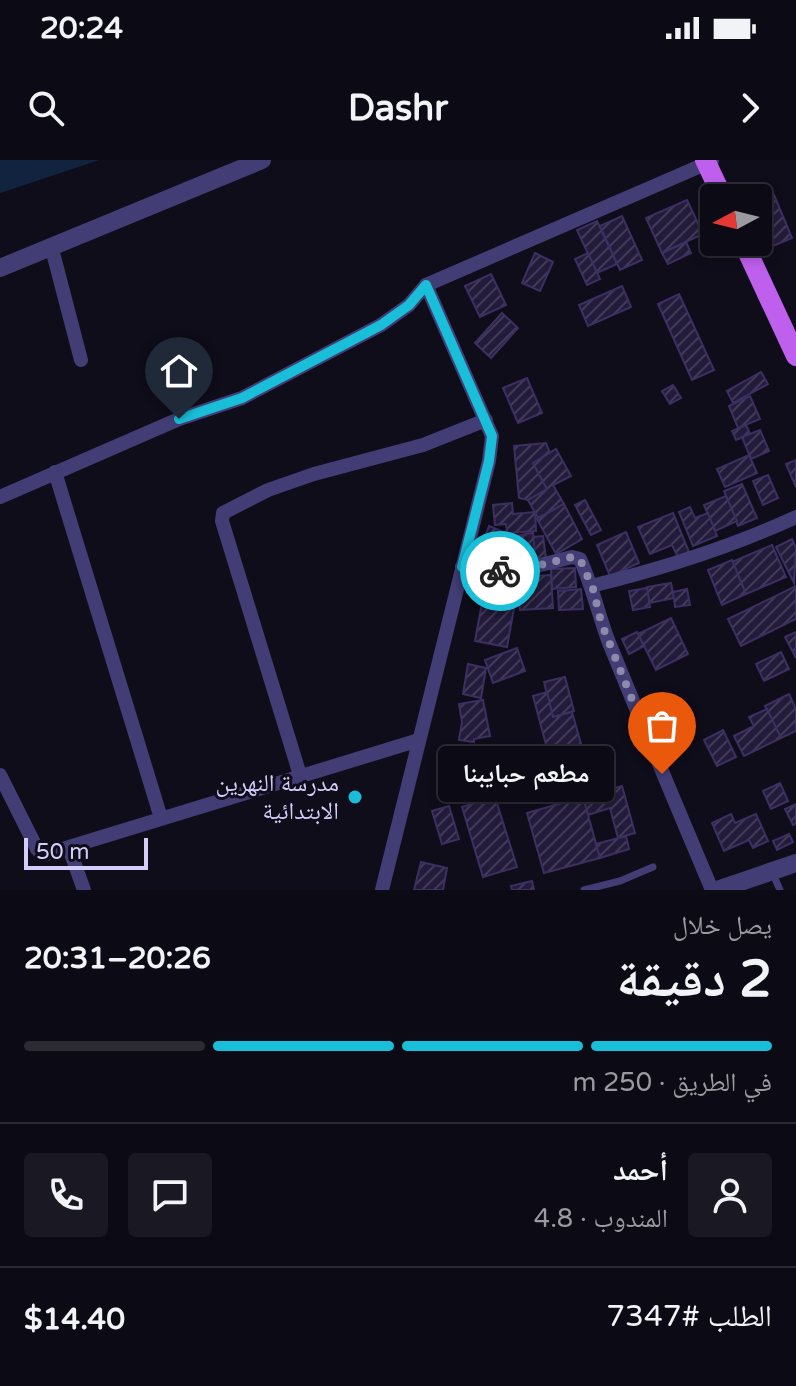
<!DOCTYPE html>
<html lang="ar">
<meta charset="utf-8">
<style>
body{margin:0;font-family:"Varela Round","Noto Naskh Arabic",sans-serif;background:#1a1822;color:#f1f3f6;direction:rtl;height:100vh;display:flex;flex-direction:column;font-size:30px;white-space:nowrap}
*{box-sizing:border-box;margin:0}
p{font-size:26px;color:#9a9aa0}
.icon{flex:none;width:44px;height:44px;fill:none;stroke:currentColor;stroke-width:2;stroke-linecap:round;stroke-linejoin:round}
.map{position:relative;height:730px;overflow:hidden;direction:ltr}
.details{display:flex;flex-direction:column;background:#0c0a14;flex:1}
.details>*{flex:none}
.needle{width:52px;rotate:263deg}
.tools{position:absolute;left:700px;top:24px;display:grid;gap:16px}
.tools a{display:grid;place-items:center;width:72px;height:72px;border-radius:8px;background:#0c0a14;box-shadow:0 4px 12px #0003,0 0 0 2px #2c2b34;font-size:40px}
.scale{position:absolute;left:24px;bottom:20px;width:124px;box-sizing:border-box;padding-left:8px;border:4px solid #d4cdf9;border-top:0;font-size:22px;line-height:28px;white-space:nowrap;color:#d4cdf9;-webkit-text-stroke:6px #100d1b;paint-order:stroke}
.pin{position:absolute;display:grid;place-items:center;width:68px;height:68px;color:#fff;margin:-82px -34px;border-radius:50% 50% 50% 0;rotate:-45deg;box-shadow:0 0 8px #0007}
.pin .icon{rotate:45deg}
.courier{position:absolute;display:grid;place-items:center;width:80px;height:80px;margin:-40px;border:6px solid #19bed9;border-radius:50%;background:#fff;color:#222;box-shadow:0 2px 10px #0007}
.bubble{position:absolute;height:56px;border-radius:8px;background:#0c0a14;box-shadow:0 4px 12px #0003,0 0 0 2px #2c2b34;font-size:26px;font-weight:700;line-height:56px;text-align:center;direction:rtl}
.headline em{font-style:normal;font-weight:700}
.headline div{display:flex;flex-direction:column-reverse}
.headline{display:flex;align-items:center;justify-content:space-between;height:136px;padding:0 24px}
h1{font-size:52px;font-weight:700;line-height:60px}
.bar{display:grid;grid-template-columns:repeat(4,1fr);gap:12px 8px;align-content:center;height:96px;padding:0 24px}
.bar i{height:10px;border-radius:6px;background:#2c2b34}
.bar .selected{background:#19bed9}
.bar p{grid-column:span 4}
.line{display:flex;align-items:center;gap:20px;padding:0 24px;border-top:2px solid #2c2b34}
.line div{flex:1}
.round{display:grid;place-items:center;flex:none;width:84px;height:84px;border-radius:8px;background:#1a1822}
.status{display:flex;justify-content:space-between;align-items:center;height:56px;padding:0 40px;background:#0c0a14;direction:ltr}
.status svg{height:22px;fill:currentColor}
header{display:flex;justify-content:space-between;align-items:center;height:104px;padding:0 24px;background:#0c0a14;font-size:36px;font-weight:700}
.map>svg:first-child{display:block}
</style>
<div class="status"><b>20:24</b><svg viewBox="0 0 49 12"><path d="M0 12V9h3v3zM5 12V6h3v6zM10 12V3h3v9zM15 12V0h3v12zM26 1h20v11H26zM47 4h2v5h-2z"/></svg></div>
<header><svg class="icon" aria-label="forward" viewBox="0 0 24 24"><path d="M9 5l7 7-7 7"/></svg>Dashr<svg class="icon" aria-label="search" viewBox="0 0 24 24"><circle cx="10" cy="10" r="6"/><path d="M15 15l6 6"/></svg></header>
<div class="map">
<svg width="796" height="730" viewBox="0 0 796 730">
<defs>
<pattern id="building-hatch" width="6" height="6" patternUnits="userSpaceOnUse" patternTransform="scale(2)"><rect width="6" height="6" fill="#231b3a"/><path d="M-1 1l2-2M0 6l6-6M5 7l2-2" fill="none" stroke="#423b57"/></pattern>
</defs>
<rect width="100%" height="100%" fill="#100d1b"/>
<path fill="#12233f" d="M0,0H99L0,33Z"/>
<g fill="url(#building-hatch)" stroke="#3c3063" stroke-width="2">
<path d="M774,35L792,78L773,86L758,53V42Z"/>
<path d="M687,40L703,74L662,93L646,58Z"/>
<path d="M622,56L642,100L620,110L600,66Z"/>
<path d="M597,61L617,104L597,113L577,70Z"/>
<path d="M686,82L691,93L668,104L662,93Z"/>
<path d="M535,93L553,102L540,131L522,123Z"/>
<path d="M588,93L600,119L587,125L575,99Z"/>
<path d="M491,114L506,145L480,157L465,126Z"/>
<path d="M622,126L631,147L588,166L579,145Z"/>
<path d="M679,134L714,210L692,220L658,144Z"/>
<path d="M502,153L518,168L491,198L475,183Z"/>
<path d="M761,212L768,224L733,243L727,231Z"/>
<path d="M527,218L542,253L518,263L503,228Z"/>
<path d="M673,225L681,238L670,244L662,231Z"/>
<path d="M750,236L760,259L738,268L729,246Z"/>
<path d="M746,265L750,274L736,280L732,271Z"/>
<path d="M760,270L769,291L751,299L742,277Z"/>
<path d="M546,283L550,293L533,303L547,329L528,340L519,338L514,286Z"/>
<path d="M556,289L571,316L553,325L564,344L538,358L528,340L547,329L533,303Z"/>
<path d="M749,295L757,313L725,327L717,309Z"/>
<path d="M796,300V327L786,304Z"/>
<path d="M768,315L778,338L763,345L753,321Z"/>
<path d="M742,324L757,358L738,366L724,331Z"/>
<path d="M726,336L737,361L715,371L704,345Z"/>
<path d="M585,340L601,370L591,375L575,345Z"/>
<path d="M512,343L513,354L535,352L536,371L507,373L506,364L495,365L493,345Z"/>
<path d="M564,344L582,379L556,394L537,359Z"/>
<path d="M690,347L695,358L708,353L717,376L693,386L679,352Z"/>
<path d="M673,353L689,392L678,397L672,385L650,394L638,367Z"/>
<path d="M489,366L513,376L521,375L524,398L506,400L504,384L485,377Z"/>
<path d="M626,372L639,403L610,416L597,385Z"/>
<path d="M533,373L536,400L524,402L521,375Z"/>
<path d="M543,376L546,398L536,400L533,377Z"/>
<path d="M792,379L796,388L794,423L776,387Z"/>
<path d="M772,385L786,417L746,434L732,402Z"/>
<path d="M732,400L746,434L722,445L708,410Z"/>
<path d="M575,408L576,427L552,429L551,409Z"/>
<path d="M551,415L553,448L520,450L518,417Z"/>
<path d="M486,421L518,426L507,487L475,481Z"/>
<path d="M671,423L674,438L649,443L647,427Z"/>
<path d="M796,426V459L741,486L728,459Z"/>
<path d="M647,428L650,447L633,450L629,431Z"/>
<path d="M581,429L583,449L559,450L558,431Z"/>
<path d="M687,429L690,445L675,447L673,432Z"/>
<path d="M671,458L688,494L656,510L638,474Z"/>
<path d="M637,472L644,486L629,494L622,479Z"/>
<path d="M796,472V498L785,477Z"/>
<path d="M517,488L525,511L493,523L485,500Z"/>
<path d="M781,492L789,509L764,521L756,504Z"/>
<path d="M468,504L486,508L481,538L463,534Z"/>
<path d="M565,517L574,551L553,557L544,522Z"/>
<path d="M547,532L553,557L572,552L585,598L552,607L533,536Z"/>
<path d="M789,534L796,549V571L781,578L765,546Z"/>
<path d="M483,540L490,576L474,579V582L459,580L462,562L459,544Z"/>
<path d="M767,549L781,578L744,596L734,576L754,566L749,557Z"/>
<path d="M723,570L736,597L717,606L704,580Z"/>
<path d="M780,623L788,641L771,649L763,631Z"/>
<path d="M622,626L635,673L618,678L610,648L588,655L583,637Z"/>
<path d="M495,637L517,707L483,717L462,647Z"/>
<path d="M583,637L600,698L544,713L527,653Z"/>
<path d="M796,644V663L793,665L785,649Z"/>
<path d="M449,646L459,679L442,684L432,651Z"/>
<path d="M731,654L735,663L756,654L768,681L753,688L749,680L724,691L712,663Z"/>
<path d="M789,674L793,682L777,690L773,681Z"/>
<path d="M626,676L629,689L600,698L596,684Z"/>
<path d="M421,702L447,708L443,730H414Z"/>
<path d="M532,721L534,730H512L511,726Z"/>
</g>
<g fill="none" stroke-linecap="round" stroke-linejoin="round">
<g stroke="#423d75" stroke-width="7">
<path d="M773,714L780,730"/>
<path d="M584,730L620,721L653,707"/>
</g>
<g stroke="#423d75" stroke-width="14">
<path d="M52,89L81,200"/>
<path d="M55,312L161,658"/>
<path d="M0,337L179,259L242,238L381,165L409,145L426,125L712,1"/>
<path d="M462,407L513,412L572,397L580,399C592,425 598,453 608,480C642,564 677,647 712,730"/>
<path d="M591,426C661,409 731,387 796,357"/>
<path d="M0,615L37,689L43,695L419,580"/>
<path d="M300,615L222,361L223,353L268,330L314,314L423,285L486,260"/>
<path d="M69,688L84,730"/>
<path d="M382,730L489,301L492,276L426,125"/>
</g>
<g stroke="#423d75" stroke-width="18">
<path d="M0,108L262,0"/>
<path d="M717,730L796,703"/>
</g>
<g stroke="#be60ed" stroke-width="20">
<path d="M705,0L723,38"/>
<path d="M743,82L796,196"/>
</g>
</g>
<g fill="none" stroke-linecap="round" stroke-linejoin="round">
<path stroke="#8f8aab" stroke-width="8" stroke-dasharray="0 14.4" d="M500,411L513,412L572,397L580,399L593,429L601,462L662,614"/>
<path stroke="#19bed9" stroke-width="10" d="M179,259L242,238L381,165L409,145L426,125L492,276L489,301L462,407L500,411"/>
</g>
<circle fill="#19bed9" stroke="#100d1b" stroke-width="3" cx="355" cy="637" r="8"/>
<g text-anchor="middle" dominant-baseline="central" stroke-width="6" stroke-linejoin="round" paint-order="stroke">
<g font-size="24" fill="#d4cdf9" stroke="#100d1b" text-anchor="end">
<text x="339" y="623">مدرسة النهرين<tspan x="339" dy="28">الابتدائية</tspan></text>
</g>
</g>
</svg>
<div class="tools">
<a><svg class="needle" viewBox="-14 -14 28 28"><path d="M0-13l5 13h-10z" fill="#e53935"/><path d="M0 13l5-13h-10z" fill="#9a9aa0"/></svg></a>
</div>
<div class="scale">50 m</div>
<div class="pin" style="left:662px;top:614px;background:#ea580c"><svg class="icon" aria-label="bag" viewBox="0 0 24 24"><path d="M5 8h14l-1 12H6zM9 8a3 3 0 0 1 6 0"/></svg></div>
<div class="pin" style="left:179px;top:259px;background:#1f2937"><svg class="icon" aria-label="home" viewBox="0 0 24 24"><path d="M3 11l9-7 9 7M6 9v11h12V9"/></svg></div>
<div class="courier" style="left:500px;top:411px"><svg class="icon" aria-label="bike" viewBox="0 0 24 24"><circle cx="6" cy="16" r="4"/><circle cx="18" cy="16" r="4"/><path d="M6 16l4-8h5l3 8M10 8l3 8H6M13 5h3"/></svg></div>
<div class="bubble" style="left:438px;top:586px;width:176px">مطعم حبايبنا</div>
</div>
<section class="details">
<div class="headline"><div><h1>2 دقيقة</h1><p>يصل خلال</p></div><em>20:26–20:31</em></div>
<div class="bar"><i class="selected"></i><i class="selected"></i><i class="selected"></i><i></i><p>في الطريق · 250 m</p></div>
<div class="line" style="height:144px"><a class="round"><svg class="icon" aria-label="person" viewBox="0 0 24 24"><circle cx="12" cy="8" r="4"/><path d="M4 21q1-7 8-7t8 7"/></svg></a><div><b>أحمد</b><p>المندوب · 4.8</p></div><a class="round"><svg class="icon" aria-label="chat" viewBox="0 0 24 24"><path d="M4 5h16v11H9l-5 4z"/></svg></a><a class="round"><svg class="icon" aria-label="phone" viewBox="0 0 24 24"><path d="M5 4h4l2 5-3 2q2 4 5 5l2-3 5 2v4C11 20 4 13 5 4z"/></svg></a></div>
<div class="line" style="height:104px"><div>الطلب #7347</div><b>$14.40</b></div>
</section>
